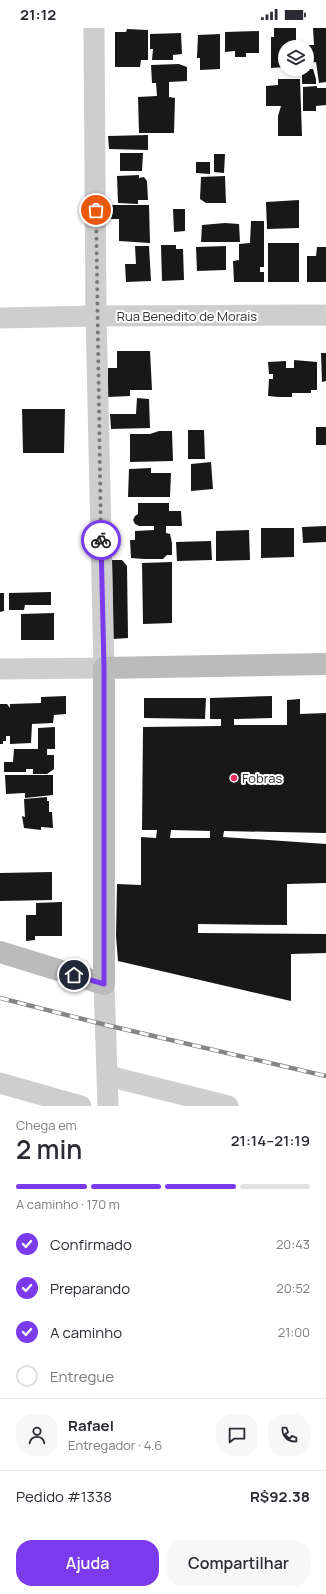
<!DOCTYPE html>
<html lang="pt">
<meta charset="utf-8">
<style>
body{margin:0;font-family:Manrope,sans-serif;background:#f7f7f7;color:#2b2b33;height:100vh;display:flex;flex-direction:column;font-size:15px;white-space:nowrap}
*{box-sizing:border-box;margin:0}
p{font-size:13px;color:#7c7c81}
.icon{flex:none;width:22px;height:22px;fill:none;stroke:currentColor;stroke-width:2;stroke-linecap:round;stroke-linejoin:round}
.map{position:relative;height:1078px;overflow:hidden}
.side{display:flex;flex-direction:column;background:#fff;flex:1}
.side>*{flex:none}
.tools{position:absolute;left:278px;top:12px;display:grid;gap:8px}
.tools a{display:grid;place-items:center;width:36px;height:36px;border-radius:50%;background:#fff;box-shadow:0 2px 6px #0003;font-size:20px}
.pin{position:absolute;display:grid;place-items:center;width:34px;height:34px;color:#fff;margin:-17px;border:2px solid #fff;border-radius:50%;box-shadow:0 1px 4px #0007}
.courier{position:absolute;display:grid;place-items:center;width:40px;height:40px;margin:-20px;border:3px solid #7c3aed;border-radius:50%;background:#fff;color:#222;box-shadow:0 1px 5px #0007}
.headline em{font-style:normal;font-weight:600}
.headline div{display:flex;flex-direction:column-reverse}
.headline{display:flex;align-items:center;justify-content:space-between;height:68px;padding:0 16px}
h1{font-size:26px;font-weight:600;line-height:30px}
.bar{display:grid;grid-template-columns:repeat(4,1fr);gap:6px 4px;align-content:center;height:48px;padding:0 16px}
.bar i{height:5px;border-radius:3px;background:#e1e1e2}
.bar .active{background:#7c3aed}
.bar p{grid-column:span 4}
.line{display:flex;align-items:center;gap:10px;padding:0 16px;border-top:1px solid #e1e1e2}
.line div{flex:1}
.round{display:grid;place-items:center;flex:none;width:42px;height:42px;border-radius:16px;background:#f7f7f7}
ol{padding:0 16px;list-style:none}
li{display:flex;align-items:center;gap:12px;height:44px}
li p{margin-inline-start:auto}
li .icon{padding:4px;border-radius:50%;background:#7c3aed;color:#fff;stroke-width:4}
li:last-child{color:#7c7c81}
li i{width:22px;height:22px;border:2px solid #e1e1e2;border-radius:50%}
.button{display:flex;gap:8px;margin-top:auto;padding:8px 16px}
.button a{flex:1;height:46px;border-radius:16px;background:#7c3aed;color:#fff;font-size:16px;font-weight:600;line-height:46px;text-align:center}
.button a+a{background:#f7f7f7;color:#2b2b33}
.status{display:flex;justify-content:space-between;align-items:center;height:28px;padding:0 20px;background:#fff;direction:ltr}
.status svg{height:11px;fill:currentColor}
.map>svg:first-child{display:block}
</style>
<div class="status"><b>21:12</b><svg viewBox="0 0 49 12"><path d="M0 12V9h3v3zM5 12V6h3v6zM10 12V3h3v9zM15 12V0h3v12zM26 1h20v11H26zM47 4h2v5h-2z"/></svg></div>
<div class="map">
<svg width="326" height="1078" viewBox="0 0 326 1078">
<rect width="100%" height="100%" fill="#fff"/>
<g fill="#181818" fill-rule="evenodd">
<path d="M274,0H296V19H285V39L271,40V9H274Z"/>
<path d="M313,0H326V54L319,55L316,34L307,35V19H301V17H314Z"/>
<path d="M127,1L148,2V32H141L140,39H115V4H126Z"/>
<path d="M259,3V25H246V29H235V23L225,24V4Z"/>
<path d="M181,5L182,26L173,27V32H152L153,21H150V6Z"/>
<path d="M220,6V41L200,42V30H197L198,7Z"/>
<path d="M179,36L187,39V53L169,54V69L175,70L174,105H139L138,69L157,68L156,55H152L151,37Z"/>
<path d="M302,41H313L316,51V56H302Z"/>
<path d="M278,51H300L302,108H278V88L281,78H266V58L278,57Z"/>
<path d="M317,58V60H326V77L316,78V83H303V59Z"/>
<path d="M148,107V122L109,121L108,108Z"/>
<path d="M120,125H143L142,143H120Z"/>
<path d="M214,126H225L224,145L214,144Z"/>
<path d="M196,134H210V146L196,145Z"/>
<path d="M139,147V150L144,149L147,153L148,172H138V176L118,175L117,148Z"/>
<path d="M225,148L226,175H206L200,171L201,149Z"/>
<path d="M299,172V200L267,201L266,174Z"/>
<path d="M106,177H149L150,215L119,213V191H107Z"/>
<path d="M173,181H185V203L174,204Z"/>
<path d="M251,193H264V239H260V244H264V254H234L233,233L239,232V216L250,215Z"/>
<path d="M225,195L239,196L240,214H201L202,197Z"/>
<rect x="268" y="215" width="31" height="39"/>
<path d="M161,217H176V221H183L184,252L162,253Z"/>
<path d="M135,218H149L151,253L126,254L125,236H136Z"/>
<path d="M226,218V242L197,243L196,219Z"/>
<path d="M317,219H326V254H307V228H316Z"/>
<path d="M117,323H150L152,362H130V368L108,369V340H117Z"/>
<path d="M321,325H326V353L322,354Z"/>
<path d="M294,332L317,334V362H311V365H292V369H278L268,368L269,351H273V346H269L268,334L286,333V340H294Z"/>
<path d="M137,370L149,371L150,400L111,401L110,386H136Z"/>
<path d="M22,381H65L64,425H23Z"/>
<rect x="316" y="399" width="10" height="18"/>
<path d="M188,402H204L205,431H188Z"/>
<path d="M159,403H172L173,433L130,434V406H150Z"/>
<path d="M211,434L213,461L191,463V436Z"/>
<path d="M151,440V445H171L170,469H128L129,441Z"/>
<path d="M138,475H169V483H181L182,498H166V505L170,506L172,515V527H167L163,531H144L131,530L130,512H135V503L154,502V498H139L135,496L133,492L135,488L138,486Z"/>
<path d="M326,498V514L303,515L302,499Z"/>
<path d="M261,500H294V529L261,530Z"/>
<path d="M249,502L250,532L216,533V503Z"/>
<path d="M211,513L212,532L177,533L176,514Z"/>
<path d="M112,532H122L127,538L128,610L113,611Z"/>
<path d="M172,534V595L143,596L142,535Z"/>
<path d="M51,564V577H25L24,582H9V565Z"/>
<path d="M0,565H4V583L0,584Z"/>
<path d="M54,585V612H21V586Z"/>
<path d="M66,668V686L54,687L53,695L32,696L31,715L10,716V708H6V713H3V716H0V676H7L10,680V676L41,675V669Z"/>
<path d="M272,668V690L234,691V697H287V672L300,671V686L326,685V805L224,803L223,809L326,816V855L287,856V897L198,896V905L326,906V925L291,926V973L118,933L116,908L117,856L141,857V809L156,810L157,802H142L143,699L221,698V691H210V670ZM171,802L210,803V810H170Z"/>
<path d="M144,670H206L205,691L144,690Z"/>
<path d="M55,699V721H47V727H54V741L47,746H33V741H26V744H4V734H13L14,721H38V700Z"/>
<path d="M5,747H53V767L25,770V765L6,766Z"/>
<path d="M47,769V773H49V784H52L53,800L41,799V802L24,800L22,788L25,789L24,771Z"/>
<path d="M52,844V872L0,873V845Z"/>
<path d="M62,874V908H35V912L26,913V887H36V875Z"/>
</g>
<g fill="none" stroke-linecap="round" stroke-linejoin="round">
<g stroke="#cecece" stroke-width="21">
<path d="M0,290L96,288L326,287"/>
<path d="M0,641L104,640L96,288L94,0"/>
<path d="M104,956L108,1078"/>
<path d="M108,1048L228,1078"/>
<path d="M0,1055L81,1078"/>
</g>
<path stroke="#bbb" stroke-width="22" d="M0,924L104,956V640L326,636"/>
<defs>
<path id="rail" d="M0,970L106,997L326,1048"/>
</defs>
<use href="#rail" stroke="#868686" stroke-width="4.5"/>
<use href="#rail" stroke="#fff" stroke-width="3" stroke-dasharray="9" stroke-linecap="butt"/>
</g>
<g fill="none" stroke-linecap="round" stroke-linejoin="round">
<path stroke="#797979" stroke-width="4" stroke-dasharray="0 7.2" d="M96,182L101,512"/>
<path stroke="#7c3aed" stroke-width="5" d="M74,947L104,956V640L101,512"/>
</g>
<circle fill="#ee2d5e" stroke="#fff" stroke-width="1.5" cx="234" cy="750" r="4"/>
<g text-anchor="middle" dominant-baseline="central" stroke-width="4" stroke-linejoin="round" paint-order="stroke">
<g font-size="13" fill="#313131" stroke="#fff">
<text x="187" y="288">Rua Benedito de Morais</text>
</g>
<g font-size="13" fill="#313131" stroke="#fff" text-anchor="start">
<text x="242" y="750">Fobras</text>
</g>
</g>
</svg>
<div class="tools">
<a><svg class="icon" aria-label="layers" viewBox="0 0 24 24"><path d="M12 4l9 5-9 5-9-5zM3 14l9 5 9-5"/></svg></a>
</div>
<div class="pin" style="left:96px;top:182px;background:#ea580c"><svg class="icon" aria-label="bag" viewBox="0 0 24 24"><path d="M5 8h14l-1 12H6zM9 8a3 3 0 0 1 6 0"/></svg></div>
<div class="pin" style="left:74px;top:947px;background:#1f2937"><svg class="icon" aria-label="home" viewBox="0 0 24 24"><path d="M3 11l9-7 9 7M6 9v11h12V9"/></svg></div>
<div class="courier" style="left:101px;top:512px"><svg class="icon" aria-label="bike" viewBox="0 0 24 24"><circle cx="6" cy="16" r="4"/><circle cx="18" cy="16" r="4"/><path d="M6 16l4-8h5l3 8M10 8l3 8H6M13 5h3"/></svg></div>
</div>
<section class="side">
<div class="headline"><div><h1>2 min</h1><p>Chega em</p></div><em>21:14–21:19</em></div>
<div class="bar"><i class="active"></i><i class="active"></i><i class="active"></i><i></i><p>A caminho · 170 m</p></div>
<ol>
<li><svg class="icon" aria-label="check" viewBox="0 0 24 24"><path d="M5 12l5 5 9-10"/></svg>Confirmado<p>20:43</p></li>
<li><svg class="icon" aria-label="check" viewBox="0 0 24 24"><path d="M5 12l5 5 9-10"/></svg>Preparando<p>20:52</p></li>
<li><svg class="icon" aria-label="check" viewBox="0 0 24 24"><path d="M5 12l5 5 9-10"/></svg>A caminho<p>21:00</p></li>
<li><i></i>Entregue</li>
</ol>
<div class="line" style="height:72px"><a class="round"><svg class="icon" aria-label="person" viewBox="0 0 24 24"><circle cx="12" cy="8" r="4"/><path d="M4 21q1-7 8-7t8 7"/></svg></a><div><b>Rafael</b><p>Entregador · 4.6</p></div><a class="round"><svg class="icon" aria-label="chat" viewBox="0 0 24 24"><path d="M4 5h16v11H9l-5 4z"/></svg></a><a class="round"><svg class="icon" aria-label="phone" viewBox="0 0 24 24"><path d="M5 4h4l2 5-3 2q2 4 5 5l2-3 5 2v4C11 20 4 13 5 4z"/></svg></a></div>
<div class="line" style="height:52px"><div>Pedido #1338</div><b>R$92.38</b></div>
<div class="button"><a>Ajuda</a><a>Compartilhar</a></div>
</section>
